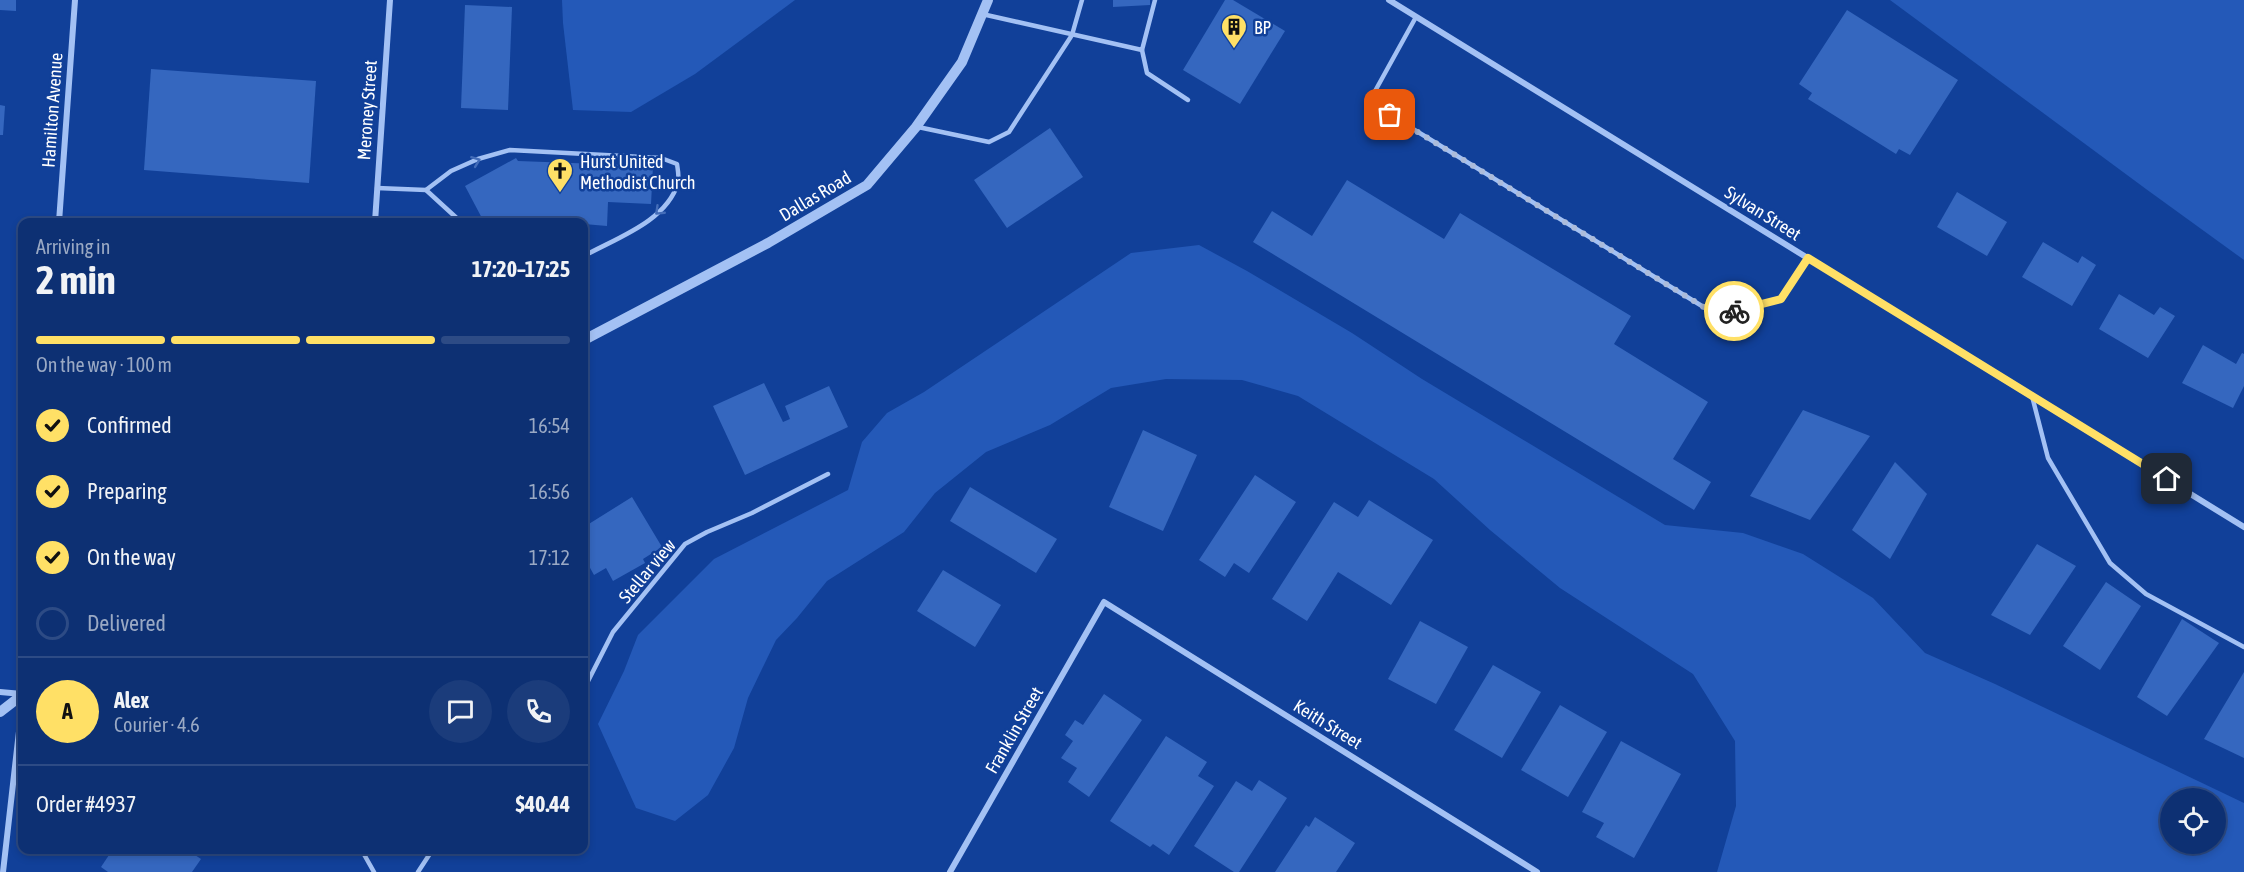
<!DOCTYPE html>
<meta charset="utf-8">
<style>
body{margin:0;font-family:"Asap Condensed",sans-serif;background:#1b3c7b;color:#f1f3f6;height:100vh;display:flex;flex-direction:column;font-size:22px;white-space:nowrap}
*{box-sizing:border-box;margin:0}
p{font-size:20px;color:#9aa9c4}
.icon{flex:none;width:33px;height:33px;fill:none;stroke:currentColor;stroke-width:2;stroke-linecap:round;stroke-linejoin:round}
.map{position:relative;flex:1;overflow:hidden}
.side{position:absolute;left:18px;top:218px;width:570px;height:636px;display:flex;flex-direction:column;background:#0d3073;border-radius:12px;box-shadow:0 3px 9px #0003,0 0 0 2px #2d4b85}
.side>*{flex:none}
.fabs{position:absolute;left:2160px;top:788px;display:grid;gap:12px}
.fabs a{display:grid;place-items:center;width:66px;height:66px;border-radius:50%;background:#0d3073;box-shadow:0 3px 9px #0003,0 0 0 2px #2d4b85;font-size:30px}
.pin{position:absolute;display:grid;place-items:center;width:51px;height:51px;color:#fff;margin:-26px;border-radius:12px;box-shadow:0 3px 9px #0006}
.courier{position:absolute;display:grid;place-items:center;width:60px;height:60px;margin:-30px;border:4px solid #ffe066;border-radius:50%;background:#fff;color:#222;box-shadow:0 2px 8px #0007}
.summary em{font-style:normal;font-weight:700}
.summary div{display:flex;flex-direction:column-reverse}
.summary{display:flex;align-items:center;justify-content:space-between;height:102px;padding:0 18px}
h1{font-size:39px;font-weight:700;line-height:45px}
.bar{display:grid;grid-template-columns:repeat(4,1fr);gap:9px 6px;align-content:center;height:72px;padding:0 18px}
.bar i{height:8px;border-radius:4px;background:#2d4b85}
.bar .selected{background:#ffe066}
.bar p{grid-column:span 4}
.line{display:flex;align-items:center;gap:15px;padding:0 18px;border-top:2px solid #2d4b85}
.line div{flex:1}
.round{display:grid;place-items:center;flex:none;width:63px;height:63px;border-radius:32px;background:#1b3c7b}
ol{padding:0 18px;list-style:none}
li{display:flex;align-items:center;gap:18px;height:66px}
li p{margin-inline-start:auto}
li .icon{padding:6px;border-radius:50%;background:#ffe066;color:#111;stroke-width:4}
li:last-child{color:#9aa9c4}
li i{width:33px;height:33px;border:3px solid #2d4b85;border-radius:50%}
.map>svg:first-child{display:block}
</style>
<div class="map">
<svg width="2244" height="872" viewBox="0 0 2244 872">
<rect width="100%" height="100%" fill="#114099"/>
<g fill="#2459b8" fill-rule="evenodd">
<path d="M562,0H795L695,74L631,112L573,110L563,23Z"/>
<path d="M1890,0H2244V260L2146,189Z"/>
<path d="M1199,245L1247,271L1352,333L1422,379L1665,525L1743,533L1803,554L1873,598L1925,653L1995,684L2244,803V872H1717L1736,806L1735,741L1693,674L1560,588L1490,530L1434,479L1298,396L1242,380L1166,379L1111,388L1050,425L986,452L935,493L904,532L827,581L797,618L776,640L748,698L734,748L708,795L675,821L636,808L598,724L624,671L638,635L714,559L848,490L862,442L887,413L924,392L1131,253ZM2170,798H2216V843H2170Z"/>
</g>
<g fill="#3567bf">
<path d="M0,0H16V11L0,10Z"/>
<path d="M1113,0H1150V5L1113,7Z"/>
<path d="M1225,0H1233L1285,31L1240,104L1183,70Z"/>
<path d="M465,5L512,7L508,110L461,108Z"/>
<path d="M1847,10L1958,80L1910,155L1899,149L1896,154L1808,99L1812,93L1799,84Z"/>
<path d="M151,69L316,81L309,183L144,170Z"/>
<path d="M0,105L5,106L3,135H0Z"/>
<path d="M1050,128L1083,177L1007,228L974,180Z"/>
<path d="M516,158L518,161L653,166L651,204L608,202L607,226L584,224V222H484L465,186Z"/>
<path d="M1347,180L1444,239L1460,213L1631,316L1614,344L1708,402L1673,459L1711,482L1694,510L1253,242L1272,211L1312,236Z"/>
<path d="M1957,192L2007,222L1987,256L1937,227Z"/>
<path d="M2043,242L2078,263L2082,256L2096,265L2072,306L2022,277Z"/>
<path d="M2119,294L2154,315L2160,307L2175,316L2148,358L2099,329Z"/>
<path d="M2203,345L2236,364L2242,353L2244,354V386L2233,408L2182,383Z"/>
<path d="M764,383L783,422L790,419L785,406L829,386L848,427L745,475L713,406Z"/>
<path d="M1803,410L1870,436L1810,520L1750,496Z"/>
<path d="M1143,430L1197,455L1163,531L1109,507Z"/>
<path d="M1895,462L1927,494L1890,559L1852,530Z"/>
<path d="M1255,475L1296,502L1249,573L1234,563L1225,577L1199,560Z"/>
<path d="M970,487L1057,539L1036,573L950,521Z"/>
<path d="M632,497L662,547L643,559L645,563L613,581L606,568L594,575L584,557V527Z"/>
<path d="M1369,500L1433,540L1391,605L1338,572L1307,621L1272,599L1334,502L1358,517Z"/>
<path d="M2037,544L2076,566L2030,635L1991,615Z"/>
<path d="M943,570L1001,605L975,647L917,611Z"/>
<path d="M2106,582L2141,606L2100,670L2063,646Z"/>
<path d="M2182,619L2219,643L2167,716L2137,697Z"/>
<path d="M1420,621L1468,647L1436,704L1388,679Z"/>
<path d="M1493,665L1541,692L1502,758L1454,730Z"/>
<path d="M2244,672V758L2204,739Z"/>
<path d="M1104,694L1142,720L1089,797L1068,782L1077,768L1061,758L1073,741L1065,735L1075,720L1083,725Z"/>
<path d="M1560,705L1607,732L1568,797L1521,770Z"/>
<path d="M1166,736L1207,762L1198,776L1214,786L1169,855L1153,844L1150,847L1110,821Z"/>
<path d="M1621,741L1681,774L1634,858L1596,837L1604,823L1582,812Z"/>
<path d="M1259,780L1287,798L1239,872H1234L1194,846L1236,781L1252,791Z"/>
<path d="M1315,817L1355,843L1336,872H1275L1306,825L1309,827Z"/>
<path d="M113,849H186L201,859L192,872H108L101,867Z"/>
</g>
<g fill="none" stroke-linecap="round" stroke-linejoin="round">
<g stroke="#a3c1f4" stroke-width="4.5">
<path d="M982,14L1142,50L1155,0"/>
<path d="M1416,17L1369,102L1715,314L1747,309L1781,299L1807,258"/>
<path d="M1142,50L1147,73L1188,100"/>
<path d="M918,127L989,142L1009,132L1072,35L1082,0"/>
<path d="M377,188L426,190L461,222"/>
<path d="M426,190L451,171L478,159L510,150L661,158L677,164C678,170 679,178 678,183C666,222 616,238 584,256"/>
<path d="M2032,396L2048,458L2110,563L2146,594L2244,647"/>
<path d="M584,689L613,632L685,544L707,532L752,513L828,474"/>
<path d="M361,849L374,872"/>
<path d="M418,872L433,849"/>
</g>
<g stroke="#a3c1f4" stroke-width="6">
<path d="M1389,0L2244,527"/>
<path d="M59,222L75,0"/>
<path d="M375,222L390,0"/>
<path d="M0,692L22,694"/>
<path d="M3,872L22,705"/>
<path d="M950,872L1104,602L1537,872"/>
</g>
<g stroke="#a3c1f4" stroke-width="10">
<path d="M584,340L768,243L867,185L916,127L962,62L988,0"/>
<path d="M0,712L22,695"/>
</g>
</g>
<defs><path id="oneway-chevron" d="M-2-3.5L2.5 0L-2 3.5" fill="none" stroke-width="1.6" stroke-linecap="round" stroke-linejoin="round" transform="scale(1.5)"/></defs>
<g stroke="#446db9">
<use href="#oneway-chevron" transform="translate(476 161) rotate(-21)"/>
<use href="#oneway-chevron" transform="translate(659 211) rotate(136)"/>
</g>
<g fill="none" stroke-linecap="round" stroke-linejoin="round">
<path stroke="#acbcdb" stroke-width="6" stroke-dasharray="0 10.8" d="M1390,115L1715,314L1734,311"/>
<path stroke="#ffe066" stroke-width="8" d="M1734,311L1781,299L1808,258L2167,479"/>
</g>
<defs>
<symbol id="building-pin" viewBox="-11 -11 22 30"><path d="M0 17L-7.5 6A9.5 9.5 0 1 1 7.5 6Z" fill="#ffe066" stroke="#114099"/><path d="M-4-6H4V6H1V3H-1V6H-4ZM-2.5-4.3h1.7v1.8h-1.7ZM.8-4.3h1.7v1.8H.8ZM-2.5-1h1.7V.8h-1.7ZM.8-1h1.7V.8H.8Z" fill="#111"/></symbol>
<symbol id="church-pin" viewBox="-11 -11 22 30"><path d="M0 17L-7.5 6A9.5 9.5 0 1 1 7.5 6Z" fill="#ffe066" stroke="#114099"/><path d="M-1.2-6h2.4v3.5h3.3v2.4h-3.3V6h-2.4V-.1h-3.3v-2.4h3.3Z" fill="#111"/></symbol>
</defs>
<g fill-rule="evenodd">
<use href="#building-pin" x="1219" y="12" width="30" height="40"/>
<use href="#church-pin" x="545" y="156" width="30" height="40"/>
</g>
<g text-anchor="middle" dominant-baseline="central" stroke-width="5" stroke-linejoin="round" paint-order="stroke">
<g font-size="18" fill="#fff" stroke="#114099" text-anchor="start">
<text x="1254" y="27">BP</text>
<text x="580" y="161">Hurst United<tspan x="580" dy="21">Methodist Church</tspan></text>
</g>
<g font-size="18" fill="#fff" stroke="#114099">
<text transform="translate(52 110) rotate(-86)">Hamilton Avenue</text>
<text transform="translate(367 110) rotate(-86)">Meroney Street</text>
<text transform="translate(815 196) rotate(-31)">Dallas Road</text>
<text transform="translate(1763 213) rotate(32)">Sylvan Street</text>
<text transform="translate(647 571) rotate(-50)">Stellar view</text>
<text transform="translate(1328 724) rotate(32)">Keith Street</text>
<text transform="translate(1014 730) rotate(-60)">Franklin Street</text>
</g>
</g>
</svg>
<div class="fabs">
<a><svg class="icon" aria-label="locate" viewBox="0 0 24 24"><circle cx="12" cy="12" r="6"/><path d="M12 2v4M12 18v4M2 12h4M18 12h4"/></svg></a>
</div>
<div class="pin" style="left:1390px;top:115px;background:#ea580c"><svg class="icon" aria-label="bag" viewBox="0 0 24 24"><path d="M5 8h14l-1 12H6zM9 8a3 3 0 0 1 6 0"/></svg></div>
<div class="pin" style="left:2167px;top:479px;background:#1f2937"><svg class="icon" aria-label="home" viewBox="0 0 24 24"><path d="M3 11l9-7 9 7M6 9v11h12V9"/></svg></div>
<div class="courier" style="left:1734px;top:311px"><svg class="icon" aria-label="bike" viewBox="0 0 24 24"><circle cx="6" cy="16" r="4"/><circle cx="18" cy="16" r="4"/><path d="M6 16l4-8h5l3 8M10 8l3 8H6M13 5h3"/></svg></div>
<section class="side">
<div class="summary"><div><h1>2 min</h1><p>Arriving in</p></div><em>17:20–17:25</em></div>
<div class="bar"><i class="selected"></i><i class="selected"></i><i class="selected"></i><i></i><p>On the way · 100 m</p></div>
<ol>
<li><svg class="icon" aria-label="check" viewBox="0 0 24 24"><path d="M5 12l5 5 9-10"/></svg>Confirmed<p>16:54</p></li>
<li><svg class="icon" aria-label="check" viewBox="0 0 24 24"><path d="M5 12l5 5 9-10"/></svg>Preparing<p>16:56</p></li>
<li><svg class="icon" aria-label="check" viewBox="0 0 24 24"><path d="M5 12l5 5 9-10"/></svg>On the way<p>17:12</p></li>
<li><i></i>Delivered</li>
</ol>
<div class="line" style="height:108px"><b class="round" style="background:#ffe066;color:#111">A</b><div><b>Alex</b><p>Courier · 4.6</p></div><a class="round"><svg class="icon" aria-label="chat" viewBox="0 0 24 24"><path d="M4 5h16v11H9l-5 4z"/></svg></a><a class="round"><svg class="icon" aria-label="phone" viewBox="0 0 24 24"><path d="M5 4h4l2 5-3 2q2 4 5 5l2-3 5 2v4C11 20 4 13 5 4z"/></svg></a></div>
<div class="line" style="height:78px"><div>Order #4937</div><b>$40.44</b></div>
</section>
</div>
